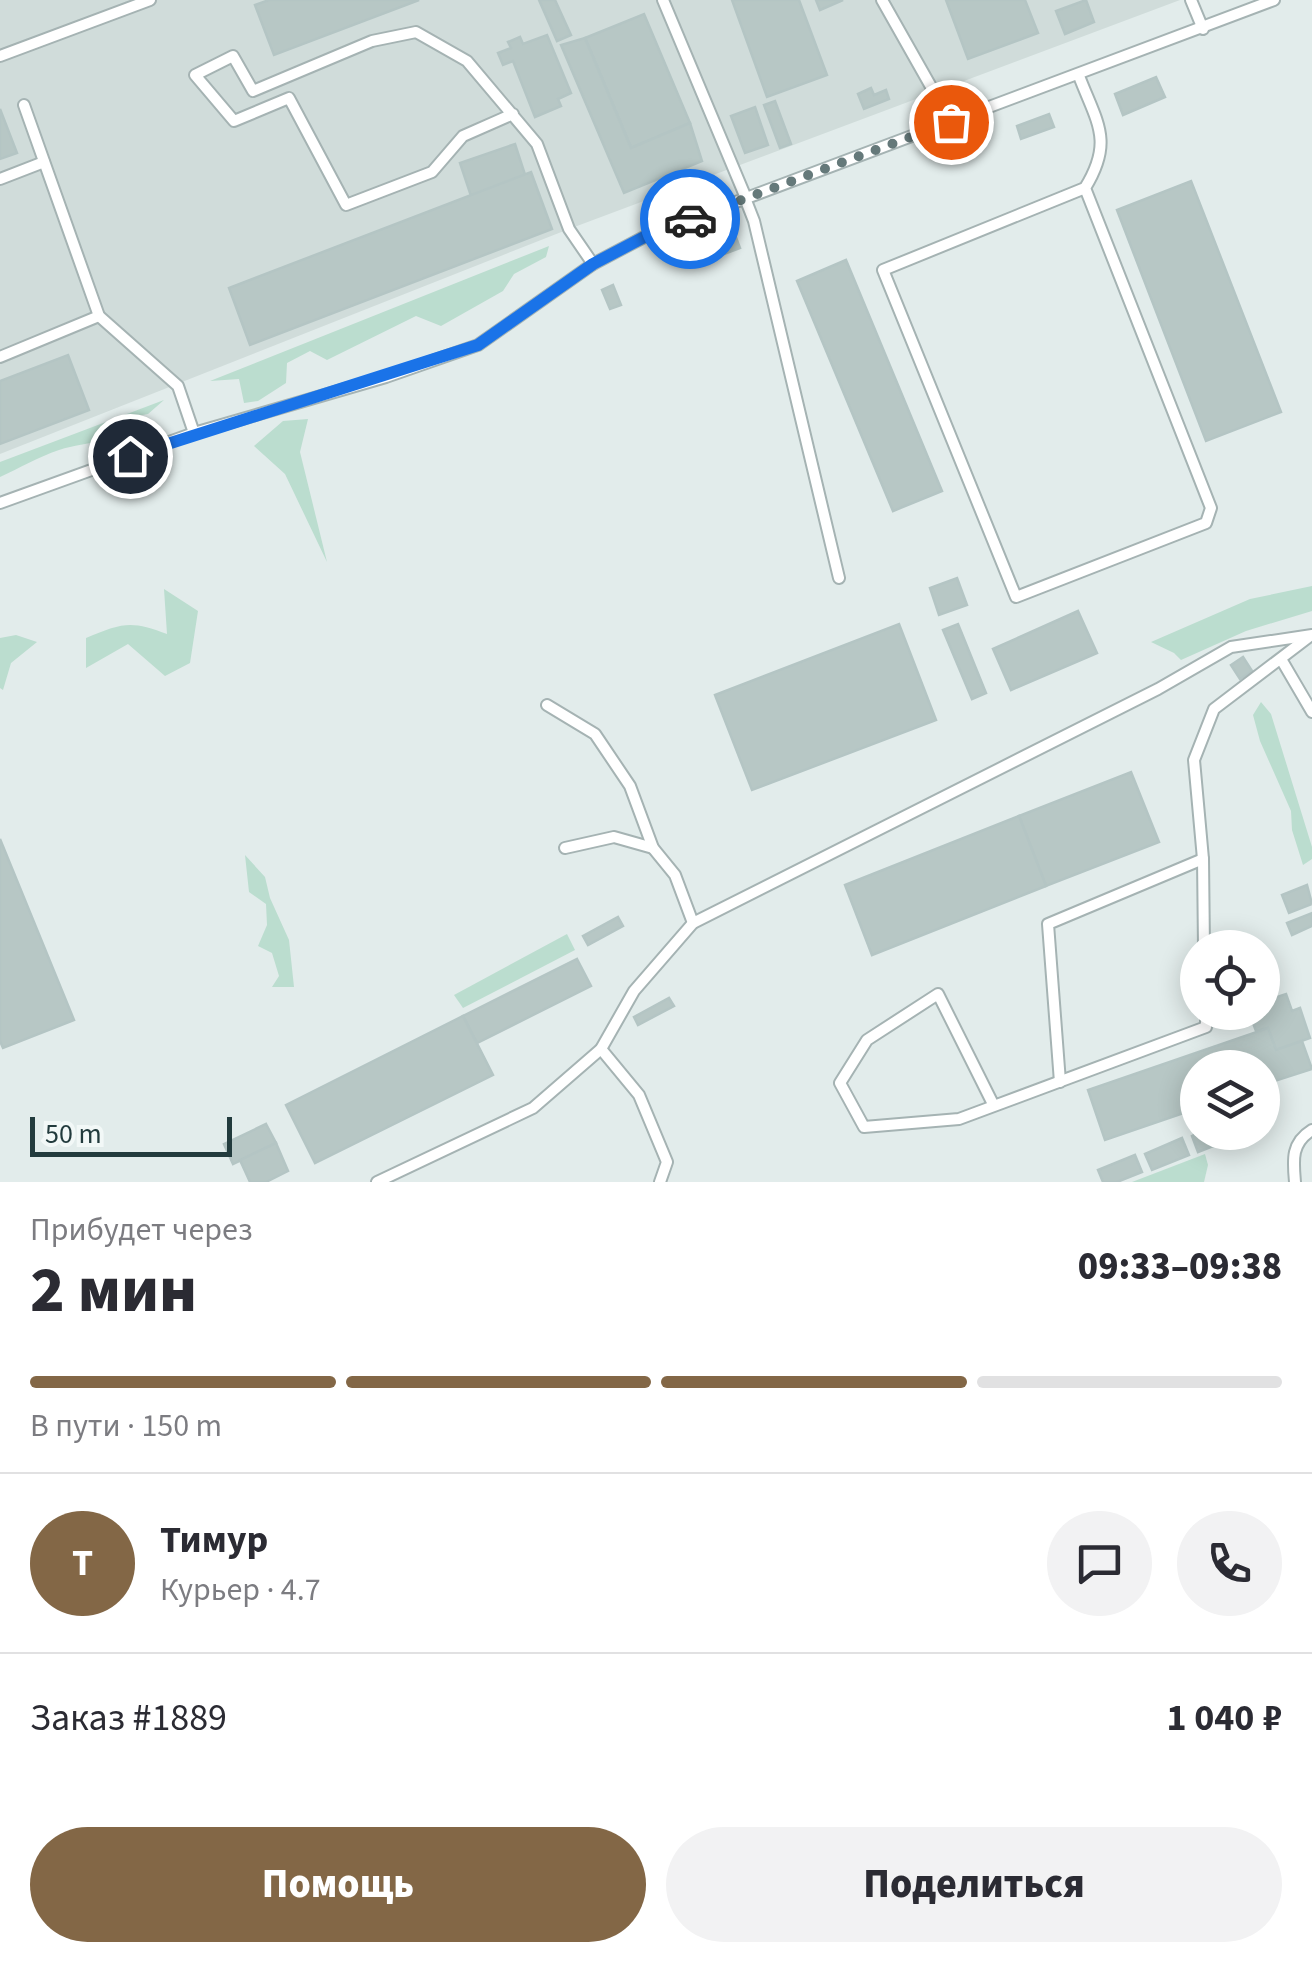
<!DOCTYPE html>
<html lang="ru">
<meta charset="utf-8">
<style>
body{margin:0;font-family:"Source Sans 3",sans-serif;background:#f2f2f3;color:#2b2b33;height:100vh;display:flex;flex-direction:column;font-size:38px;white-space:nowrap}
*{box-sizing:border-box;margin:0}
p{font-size:32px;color:#7c7c81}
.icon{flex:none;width:55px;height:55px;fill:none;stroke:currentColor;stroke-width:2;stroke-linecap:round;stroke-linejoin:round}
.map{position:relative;height:1182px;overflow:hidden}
.sheet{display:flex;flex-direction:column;background:#fff;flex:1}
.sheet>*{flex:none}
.fabs{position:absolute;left:1180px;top:930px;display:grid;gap:20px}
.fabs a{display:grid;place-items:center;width:100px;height:100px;border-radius:50%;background:#fff;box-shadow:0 5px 25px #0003;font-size:50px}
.scale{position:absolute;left:30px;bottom:25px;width:202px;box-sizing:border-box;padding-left:10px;border:5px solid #223b3d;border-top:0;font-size:28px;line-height:35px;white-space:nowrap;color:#223b3d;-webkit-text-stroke:8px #f2f8f7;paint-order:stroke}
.pin{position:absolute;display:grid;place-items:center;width:85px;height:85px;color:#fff;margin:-42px;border:5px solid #fff;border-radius:50%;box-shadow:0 2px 10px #0007}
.courier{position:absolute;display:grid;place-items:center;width:100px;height:100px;margin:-50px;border:8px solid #1a73e8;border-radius:50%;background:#fff;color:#222;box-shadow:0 2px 12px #0007}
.head em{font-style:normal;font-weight:800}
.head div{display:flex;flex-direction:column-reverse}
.head{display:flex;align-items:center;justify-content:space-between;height:170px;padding:0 30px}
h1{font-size:65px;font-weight:800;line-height:75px}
.bar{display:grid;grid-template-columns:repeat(4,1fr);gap:15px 10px;align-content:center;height:120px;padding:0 30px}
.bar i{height:12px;border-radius:8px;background:#e1e1e2}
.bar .current{background:#836746}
.bar p{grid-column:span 4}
.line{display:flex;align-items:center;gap:25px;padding:0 30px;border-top:2px solid #e1e1e2}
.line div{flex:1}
.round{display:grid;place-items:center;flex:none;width:105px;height:105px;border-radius:52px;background:#f2f2f3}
.action{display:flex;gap:20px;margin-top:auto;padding:20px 30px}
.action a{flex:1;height:115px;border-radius:60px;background:#836746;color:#fff;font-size:40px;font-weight:800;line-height:115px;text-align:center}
.action a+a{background:#f2f2f3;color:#2b2b33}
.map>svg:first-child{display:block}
</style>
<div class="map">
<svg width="1312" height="1182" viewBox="0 0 1312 1182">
<rect width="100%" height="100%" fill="#e2eceb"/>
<path fill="#d0dcda" d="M0,0H1180L569,229L0,454Z"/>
<g fill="#bbddcf">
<path d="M549,246L546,257L514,274L503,291L441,326L416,316L327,360L310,351L287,363L286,383L258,401L244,403L239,379L210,381Z"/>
<path d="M164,400L148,414L137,416C117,446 89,440 59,450C38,457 20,468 0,477V462Z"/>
<path d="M308,419L300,452L327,562L285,474L254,446L283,421Z"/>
<path d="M1312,586V611L1246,631L1181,660L1174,653L1151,642L1250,599Z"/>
<path d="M164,589L198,611L190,663L165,676L128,644L86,668V638C122,623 131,620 167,634Z"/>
<path d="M16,635L37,642L11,663L3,690L0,688V638Z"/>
<path d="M1261,702L1271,714L1312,847V859L1303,865L1292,830L1291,811L1260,741L1253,715Z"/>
<path d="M245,855L265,877L270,898L289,940L294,987H272L279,976L272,953L258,946L267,925L266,904L249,892Z"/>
<path d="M567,934L575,950L463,1008L454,995Z"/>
<path d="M1205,1154L1208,1165L1204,1182H1132Z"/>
</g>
<g fill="#b7c7c5" stroke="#b4c5c4" stroke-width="2.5">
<path d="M269,0H419L274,55L255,5Z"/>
<path d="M539,0H555L571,35L557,41Z"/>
<path d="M732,0H799L827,75L767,97Z"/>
<path d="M816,0H843L820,10Z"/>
<path d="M946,0H1025L1038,33L968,59Z"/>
<path d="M1086,0L1094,22L1065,34L1056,11Z"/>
<path d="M644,14L690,123L631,148L585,38Z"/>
<path d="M547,35L571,93L558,99L561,106L535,117L513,61L503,65L498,53L511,48L508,42L520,37L523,44Z"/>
<path d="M585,38L631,148L690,123L702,161L624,193L561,45Z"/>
<path d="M1156,77L1165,97L1123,115L1115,94Z"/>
<path d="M871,88L874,95L886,90L889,99L864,109L858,94Z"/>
<path d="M775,101L791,144L780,148L764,105Z"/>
<path d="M755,107L768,145L745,153L731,116Z"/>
<path d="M0,109L17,153L0,159Z"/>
<path d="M1049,114L1054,127L1021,139L1017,126Z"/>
<path d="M515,144L530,190L475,208L460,163Z"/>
<path d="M531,172L552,229L250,345L229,288Z"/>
<path d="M1191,181L1281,412L1206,441L1117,210Z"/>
<path d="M735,235L740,248L708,260L703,247Z"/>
<path d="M846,260L942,491L893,511L797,281Z"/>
<path d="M613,285L621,305L610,309L602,290Z"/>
<path d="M68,355L89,410L0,444V381Z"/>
<path d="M957,578L967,605L939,615L930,588Z"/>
<path d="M1078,611L1097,653L1011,690L993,649Z"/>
<path d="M899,624L936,720L752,790L715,695Z"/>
<path d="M958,624L986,693L972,699L943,630Z"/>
<path d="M1243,657L1252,671L1240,679L1231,665Z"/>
<path d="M1131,772L1159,842L1046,886L1019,816Z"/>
<path d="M1019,816L1046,886L872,955L845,885Z"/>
<path d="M0,839L74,1020L3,1048L0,1041Z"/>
<path d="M1307,885L1312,904L1289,913L1282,895Z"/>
<path d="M1312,913V926L1292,935L1287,923Z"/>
<path d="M618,917L623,926L588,945L583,936Z"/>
<path d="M577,959L591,986L477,1043L463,1016Z"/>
<path d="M1286,994L1292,1011L1300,1008L1310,1038L1276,1050L1268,1028L1256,1031L1250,1015L1262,1012V1002Z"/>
<path d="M669,998L674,1006L638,1025L634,1017Z"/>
<path d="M463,1016L493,1075L315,1163L286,1105Z"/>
<path d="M1268,1028L1276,1050L1302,1041L1312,1069L1262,1085V1068H1198V1108L1105,1140L1088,1090Z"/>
<path d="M266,1124L276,1143L233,1164L224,1144Z"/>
<path d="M1199,1132H1234L1236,1137L1198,1152L1192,1136Z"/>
<path d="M1182,1138L1189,1155L1152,1170L1145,1154Z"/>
<path d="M276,1143L288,1171L266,1182H250L240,1160Z"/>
<path d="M1135,1155L1142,1172L1117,1182H1103L1098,1170Z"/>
</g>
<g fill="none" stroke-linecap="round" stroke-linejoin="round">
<defs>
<g id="lane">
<path d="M663,0L746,198"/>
<path d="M882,0L951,122"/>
<path d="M1191,0L1203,29"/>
<path d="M0,56L150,0"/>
<path d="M1079,76C1097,123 1114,141 1085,188L1211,508L1206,523L1016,597L883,270L1085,188"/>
<path d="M24,105L99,316L178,386L194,433"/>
<path d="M513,114L463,136L432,172L346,205L289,98L234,121L195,75L233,56L253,91L372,41L416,32L467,61L537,144L569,229L593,264"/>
<path d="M0,179L44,162"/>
<path d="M745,198L754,221L839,578"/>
<path d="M0,357L99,316"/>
<path d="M0,503L194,433L386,377L478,345L593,264L648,235L1274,0"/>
<path d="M1281,659L1312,712"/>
<path d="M547,705L595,734L630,786L653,848L675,875L693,923"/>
<path d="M565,848L614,837L653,848"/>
<path d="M1204,948L1203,859L1194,760L1214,709L1310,636"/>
<path d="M601,1049L639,1095L667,1162L660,1182"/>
<path d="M1060,1082L1048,924L1203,859"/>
<path d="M994,1106L938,994L867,1040L840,1083L864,1127L959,1119L994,1106L1206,1027V1012"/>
<path d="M377,1182L533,1108L601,1049L634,991L693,923L1158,689L1231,647L1312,635"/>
<path d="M1295,1182C1293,1160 1291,1143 1312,1130"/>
</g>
</defs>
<use href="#lane" stroke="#a5b3b3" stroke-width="14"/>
<use href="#lane" stroke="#fff" stroke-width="10"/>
</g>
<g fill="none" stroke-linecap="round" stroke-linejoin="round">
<path stroke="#65797a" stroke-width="10" stroke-dasharray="0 18" d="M690,219L951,122"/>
<path stroke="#1a73e8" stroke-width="12" d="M130,456L478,345L593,264L648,235L690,219"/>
</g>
</svg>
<div class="fabs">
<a><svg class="icon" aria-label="locate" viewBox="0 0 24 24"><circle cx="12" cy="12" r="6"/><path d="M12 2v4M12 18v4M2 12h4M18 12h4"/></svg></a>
<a><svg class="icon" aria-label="layers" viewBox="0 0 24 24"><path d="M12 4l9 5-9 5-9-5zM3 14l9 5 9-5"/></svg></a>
</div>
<div class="scale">50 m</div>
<div class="pin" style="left:951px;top:122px;background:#ea580c"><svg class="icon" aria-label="bag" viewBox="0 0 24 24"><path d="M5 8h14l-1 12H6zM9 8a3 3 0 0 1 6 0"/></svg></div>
<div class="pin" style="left:130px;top:456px;background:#1f2937"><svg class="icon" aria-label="home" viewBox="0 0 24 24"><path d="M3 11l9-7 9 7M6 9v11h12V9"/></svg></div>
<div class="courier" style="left:690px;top:219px"><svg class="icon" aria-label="car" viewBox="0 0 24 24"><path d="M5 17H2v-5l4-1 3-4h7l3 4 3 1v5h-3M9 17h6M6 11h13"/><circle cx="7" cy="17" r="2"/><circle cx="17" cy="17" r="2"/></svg></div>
</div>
<section class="sheet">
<div class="head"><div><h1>2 мин</h1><p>Прибудет через</p></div><em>09:33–09:38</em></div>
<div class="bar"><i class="current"></i><i class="current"></i><i class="current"></i><i></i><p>В пути · 150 m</p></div>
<div class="line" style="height:180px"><b class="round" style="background:#836746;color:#fff">Т</b><div><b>Тимур</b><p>Курьер · 4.7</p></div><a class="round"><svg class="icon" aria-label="chat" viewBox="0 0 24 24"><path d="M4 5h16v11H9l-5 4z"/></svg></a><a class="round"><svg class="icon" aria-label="phone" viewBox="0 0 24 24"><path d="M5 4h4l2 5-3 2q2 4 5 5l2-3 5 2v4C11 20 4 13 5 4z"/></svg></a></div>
<div class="line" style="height:130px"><div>Заказ #1889</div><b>1 040 ₽</b></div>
<div class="action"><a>Помощь</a><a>Поделиться</a></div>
</section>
